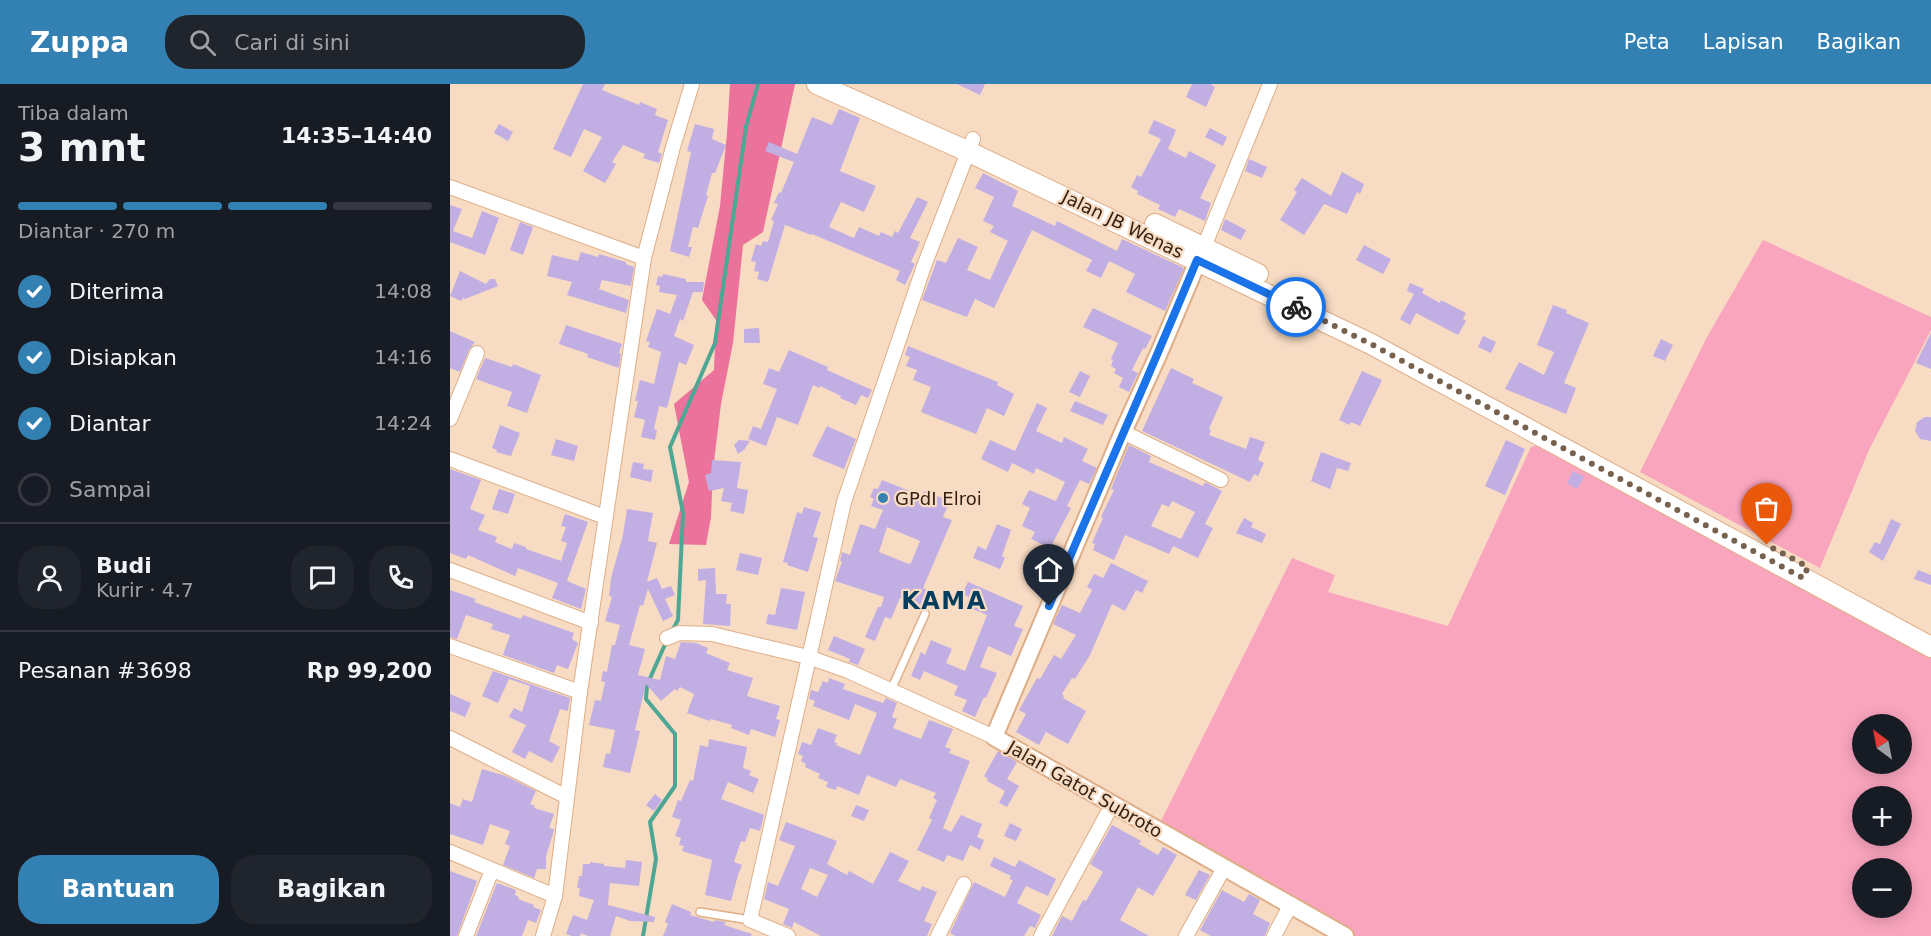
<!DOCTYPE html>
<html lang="id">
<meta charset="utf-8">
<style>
body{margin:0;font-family:"DejaVu Sans",sans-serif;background:#20242c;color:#f1f3f6;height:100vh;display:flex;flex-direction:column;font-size:22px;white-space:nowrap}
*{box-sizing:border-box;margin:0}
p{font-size:20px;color:#9ea1a6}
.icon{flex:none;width:33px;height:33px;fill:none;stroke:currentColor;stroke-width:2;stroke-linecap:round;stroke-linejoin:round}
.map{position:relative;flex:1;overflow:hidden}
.sheet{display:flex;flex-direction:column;background:#171b24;width:450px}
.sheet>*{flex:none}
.needle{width:39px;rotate:328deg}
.controls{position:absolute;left:1402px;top:630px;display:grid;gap:12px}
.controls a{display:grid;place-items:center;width:60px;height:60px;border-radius:50%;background:#171b24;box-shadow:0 3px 15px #0003;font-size:30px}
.pin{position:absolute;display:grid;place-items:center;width:51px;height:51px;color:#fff;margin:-62px -26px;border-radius:50% 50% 50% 0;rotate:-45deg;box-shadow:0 0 6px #0007}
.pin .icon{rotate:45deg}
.courier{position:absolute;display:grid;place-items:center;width:60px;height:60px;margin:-30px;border:4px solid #1a73e8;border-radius:50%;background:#fff;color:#222;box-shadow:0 2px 8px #0007}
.head em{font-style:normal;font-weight:700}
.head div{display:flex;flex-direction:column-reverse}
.head{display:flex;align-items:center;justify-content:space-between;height:102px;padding:0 18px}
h1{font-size:39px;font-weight:700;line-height:45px}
.bar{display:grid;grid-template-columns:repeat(4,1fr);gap:9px 6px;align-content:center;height:72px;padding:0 18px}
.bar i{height:8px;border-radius:4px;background:#363941}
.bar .current{background:#3381b3}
.bar p{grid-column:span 4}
.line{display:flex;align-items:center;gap:15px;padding:0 18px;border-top:2px solid #363941}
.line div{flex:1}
.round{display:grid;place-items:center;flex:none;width:63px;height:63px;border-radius:24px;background:#20242c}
ol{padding:0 18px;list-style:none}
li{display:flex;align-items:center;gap:18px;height:66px}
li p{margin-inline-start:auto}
li .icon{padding:6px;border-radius:50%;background:#3381b3;color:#fff;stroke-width:4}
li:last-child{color:#9ea1a6}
li i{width:33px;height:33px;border:3px solid #363941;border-radius:50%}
.action{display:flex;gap:12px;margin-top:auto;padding:12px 18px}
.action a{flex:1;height:69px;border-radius:24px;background:#3381b3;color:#fff;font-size:24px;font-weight:700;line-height:69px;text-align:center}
.action a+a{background:#20242c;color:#f1f3f6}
header{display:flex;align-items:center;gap:36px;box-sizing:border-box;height:84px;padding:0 30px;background:#3381b3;color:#fff}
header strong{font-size:28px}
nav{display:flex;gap:33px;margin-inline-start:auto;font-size:21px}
.search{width:420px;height:54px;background:#20242c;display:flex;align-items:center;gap:15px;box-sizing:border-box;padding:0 21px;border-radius:24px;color:#9ea1a6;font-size:22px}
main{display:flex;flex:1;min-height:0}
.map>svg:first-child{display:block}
</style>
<header>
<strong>Zuppa</strong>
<div class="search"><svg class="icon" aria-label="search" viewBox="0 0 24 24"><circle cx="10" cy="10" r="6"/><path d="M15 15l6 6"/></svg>Cari di sini</div>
<nav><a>Peta</a><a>Lapisan</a><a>Bagikan</a></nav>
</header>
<main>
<section class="sheet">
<div class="head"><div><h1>3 mnt</h1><p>Tiba dalam</p></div><em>14:35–14:40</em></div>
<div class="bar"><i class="current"></i><i class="current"></i><i class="current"></i><i></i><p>Diantar · 270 m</p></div>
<ol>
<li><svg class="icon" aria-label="check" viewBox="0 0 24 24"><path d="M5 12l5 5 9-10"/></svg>Diterima<p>14:08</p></li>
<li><svg class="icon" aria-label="check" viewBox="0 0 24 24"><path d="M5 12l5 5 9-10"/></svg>Disiapkan<p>14:16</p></li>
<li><svg class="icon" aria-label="check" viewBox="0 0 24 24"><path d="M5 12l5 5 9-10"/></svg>Diantar<p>14:24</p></li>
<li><i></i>Sampai</li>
</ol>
<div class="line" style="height:108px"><a class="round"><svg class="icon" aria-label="person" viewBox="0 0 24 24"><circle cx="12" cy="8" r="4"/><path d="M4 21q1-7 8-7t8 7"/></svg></a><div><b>Budi</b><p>Kurir · 4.7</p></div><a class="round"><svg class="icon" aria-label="chat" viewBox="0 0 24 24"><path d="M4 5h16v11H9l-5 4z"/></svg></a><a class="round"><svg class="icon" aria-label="phone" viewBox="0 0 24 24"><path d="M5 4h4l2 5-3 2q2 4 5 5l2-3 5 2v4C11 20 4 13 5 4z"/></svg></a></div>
<div class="line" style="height:78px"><div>Pesanan #3698</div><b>Rp 99,200</b></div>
<div class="action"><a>Bantuan</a><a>Bagikan</a></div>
</section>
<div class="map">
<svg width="1481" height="852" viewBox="0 0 1481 852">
<rect width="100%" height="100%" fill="#f8dbc3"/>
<g fill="#faa5be" fill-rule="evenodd">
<path d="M1313,156L1481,233V246L1419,366L1370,484L1190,388L1257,253Z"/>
<path d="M1091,360L1481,569V852H891L707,745L842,474L885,491L878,508L998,542L1081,363ZM1413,640H1452V680H1413ZM1413,712H1452V752H1413ZM1413,784H1452V824H1413Z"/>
</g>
<path fill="#eb729b" d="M280,0H345L313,148L293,161L283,259L271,320L263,386L261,433L256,461L219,460L239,398L224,320L264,286L266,236L252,216L270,122L277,49Z"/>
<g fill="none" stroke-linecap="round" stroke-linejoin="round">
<g stroke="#4ca894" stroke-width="4">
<path d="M222,547L228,536L233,429L220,363L265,259L296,43L308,0"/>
<path d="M193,852L206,775L200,738L225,702V650L196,615L197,601L217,556"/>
</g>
</g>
<g fill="#c1afe4" fill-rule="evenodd">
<path d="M133,0H155L152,6L189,21L190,18L207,25L205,31L218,36L208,68L212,70L209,79L193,74L195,70L173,61L162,78L166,80L155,99L133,87L152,53L134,45L121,73L103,65Z"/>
<path d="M507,0H535L530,11Z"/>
<path d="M742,0H760L765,3L756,23L736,13Z"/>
<path d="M389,25L410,34L390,87L426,102L414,128L391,118L379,143L404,154L409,143L429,152L431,148L442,153L445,147L448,149L467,113L478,118L460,154L470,158L461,178L465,180L455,201L446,196L450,187L362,150L361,151L335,141L318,198L307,195L309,188L304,187L306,178L301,177L306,160L311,162L313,157L318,158L324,137L321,136L328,120L324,119L329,108L331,109L344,78L315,67L319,58L347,70L362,33L382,41Z"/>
<path d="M704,36L726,46L718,65L736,74L739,67L766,81L750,114L761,119L755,137L729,125L725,133L708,125L710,121L687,110L688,107L681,103L687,91L691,93L711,55L698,49Z"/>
<path d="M49,40L63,48L58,57L44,49Z"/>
<path d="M245,40L264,45L262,55L276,61L265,89H262L256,111L258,112L248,144L243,143L238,163H242L239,173L220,167L241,68L237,67Z"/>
<path d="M760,44L777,53L773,62L755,53Z"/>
<path d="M799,75L817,83L812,94L795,87Z"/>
<path d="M892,88L914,100L910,110L907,108L897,130L874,120L854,151L830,136L847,108L844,106L852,94L881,112Z"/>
<path d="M533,89L568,107L562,122L605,142L607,137L667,167L672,155L734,184L715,227L676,208L685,190L659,177L651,194L636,187L642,176L582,146L544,224L525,215L517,233L472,216L487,176L496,179L508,154L528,163L517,186L540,196L552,169L558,157L540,148L544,142L533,137L544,113L525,104Z"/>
<path d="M0,121L12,125L3,147L22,154L32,127L49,134L35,171L0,158Z"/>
<path d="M775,135L796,146L791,156L771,146Z"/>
<path d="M70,138L83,143L73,171L60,166Z"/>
<path d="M914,161L941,175L933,190L906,176Z"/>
<path d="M131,168L148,173L149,170L176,178V180L184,183L181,202L152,196L149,205L179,216L176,229L117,211L122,198L97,192L102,171L128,177Z"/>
<path d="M10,187L36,200L40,195H45L48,202L15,215L13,214L11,217L0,212Z"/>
<path d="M213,190L236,195V198H254L253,208H243L233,237L230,235L224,252L244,261L236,281L229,278L217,324L209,322L204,345L207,346L205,356L191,353L195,336L184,333L188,317H185L190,296L204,300L211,268L198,263L200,258L196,257L207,225L220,230L227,211L209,208L210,202L206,201L208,192L212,193Z"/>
<path d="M960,199L974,205L972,209L990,219L991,216L1016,229L1013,235L1016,237L1008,251L966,229L960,241L950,235L964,210L957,207Z"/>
<path d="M1103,221L1117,226L1116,229L1139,239L1114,299L1126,304L1116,330L1055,305L1069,278L1094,291L1104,268L1087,261Z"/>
<path d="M643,224L702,252L695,265L693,264L682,286L688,289L679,308L669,303L673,294L664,289L666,285L661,282L663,276L661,275L668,259L633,243Z"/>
<path d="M116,241L172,260L169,269L171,270L169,284L137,273L138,270L109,260Z"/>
<path d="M309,244L310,259H294V245Z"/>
<path d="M0,247L25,258L19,266L10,288L0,284Z"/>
<path d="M1481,249V285L1466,279Z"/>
<path d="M1033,252L1046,258L1041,269L1028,263Z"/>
<path d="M1211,255L1223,261L1215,277L1203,272Z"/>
<path d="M458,262L548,298L547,301L564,310L554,332L537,324L526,350L471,328L481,303L463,296L467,286L456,282L460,273L455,271Z"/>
<path d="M339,266L378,283L377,286L422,306L418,314L411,311L406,321L390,314L391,312L370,302L369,304L363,301L348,341L327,333L316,362L298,355L303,342L311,345L327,305L313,300L319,284L329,288Z"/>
<path d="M35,274L62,283L63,280L91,291L77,329L57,322L62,308L26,295Z"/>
<path d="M721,284L744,295L742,299L773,313L759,345L761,346L759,351L796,365L800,353L815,358L808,376L814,379L808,392L804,390L800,398L692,347Z"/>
<path d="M630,287L640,292L630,313L619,308Z"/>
<path d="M912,287L932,296L910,342L901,338L900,341L889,336Z"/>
<path d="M625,317L658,331L653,341L620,327Z"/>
<path d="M587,319L597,324L586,347L612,359L614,353L638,365L632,377L647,384L639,400L630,396L617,422L621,424L600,464L581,455L585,448L572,442L580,424L572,420L579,406L606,417L615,398L586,384L584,390L562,379L558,388L531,375L540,356L565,367Z"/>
<path d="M1475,333H1481V357L1470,355L1465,347L1467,338Z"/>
<path d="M50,341L70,349L61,372L46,368L47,366L42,364Z"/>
<path d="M377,342L406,355L394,385L362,372Z"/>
<path d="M106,355L128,362L124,377L101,371Z"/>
<path d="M289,356L300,357L294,366L288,370L284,361Z"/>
<path d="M1056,356L1075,365L1055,411L1035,402Z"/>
<path d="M679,361L701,372L699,378L753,402L755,398L772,407L755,440L763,444L748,474L723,462L719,470L675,451L664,476L643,466L645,460L642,459L653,434L651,433L664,406L661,405ZM722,417L745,428L731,455L701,442L712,420L719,423Z"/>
<path d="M871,368L901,379L898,387L887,384L880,405L861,397Z"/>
<path d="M262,376L291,378L287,404L298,406L294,430L280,427L282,419L271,417L274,404L259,407L255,391L261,389Z"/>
<path d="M183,378L194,380L193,385L203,386L201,398L180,393Z"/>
<path d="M0,385L31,396L20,425L35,431L28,446L47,453L45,458L62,465L64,459L76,463V465L111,477L117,459L111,457L116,443L111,442L115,430L138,438L117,497L136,505L131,525L102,514L108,499L68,484L65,492L18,471L16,475L0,469Z"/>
<path d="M1123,387L1134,393L1127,405L1117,399Z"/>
<path d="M432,396L472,412L474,407L500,417L493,433L502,436L473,504L482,508L474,524L450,514L441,535L435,533L425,557L415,553L428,523H431L434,513L385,497L392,478L390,477L392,468L400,471L410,440L425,445L433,426L421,422L424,415L420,413L424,404L428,405ZM437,443L470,457L461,479L459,480L429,468Z"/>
<path d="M49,405L65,410L58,430L42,425Z"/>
<path d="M354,423L371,428L363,453L368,454L358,488L337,481L338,479L333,478L347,428L352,430Z"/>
<path d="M177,425L203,429L198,457L207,459L197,498L207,494L212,505L221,502L225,511L215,515L223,532L213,537L198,505L193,522L190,521L179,561L195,565L188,591L210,596L216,572L225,575L231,558L246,559L258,564L256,569L280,579L277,586L303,594L297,612L330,622L326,635L330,636L325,653L301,645L299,651L281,644L282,641L261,635L260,637L237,629L244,610L230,603L227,607L225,605L211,617L196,600L185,646L190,647L180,689L153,683L156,669L160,670L165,646L139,641L145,616L151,617L155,598L151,597L153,587L157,588L162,561H165L170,541L155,537L162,513L159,512L161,494L173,451Z"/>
<path d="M794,434L803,439L801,443L816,450L812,459L786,449Z"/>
<path d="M1441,435L1451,440L1433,477L1419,468L1425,458L1430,460Z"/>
<path d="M547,440L561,446L552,472L555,474L550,485L523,474L528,462L536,466Z"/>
<path d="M290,469L312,474L308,491L286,486Z"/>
<path d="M661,479L698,497L692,509L686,506L675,527L662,520L640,571L625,595L622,594L612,610L614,612L613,614L636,627L618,660L596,648L589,661L566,648L576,630L569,626L587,594L590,595L604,571L611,575L626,551L603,540L612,521L630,529L642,506L637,503L644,490L653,494Z"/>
<path d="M265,484L266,510H277L276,520H281L280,542L253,540L256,496L248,497V485Z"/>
<path d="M1468,486L1481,491V501L1464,495Z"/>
<path d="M518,498L573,522L564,542L573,545L561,572L538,562L530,583L547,589L536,614L534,613L525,633L512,627L517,616L504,611L508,602L474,587L470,596L461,592L471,568L475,571L481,556L502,565L496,579L515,587L537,531L515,522L519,513L512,510Z"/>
<path d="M331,504L355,508L347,546L316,540L318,530L325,531Z"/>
<path d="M0,506L26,515L24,518L71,535L73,531L124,549L122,555L128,559L118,585L107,581L104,589L53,571L60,551L41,545L43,540L16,531L7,555L0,553Z"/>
<path d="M384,552L415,565L408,581L399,578L400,575L378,566Z"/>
<path d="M43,587L120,614L118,627L110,625L99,657L110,663L102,679L79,667L75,675L62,668L76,641L59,633L64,624L72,628L80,602L59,595L48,619L32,612Z"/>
<path d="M379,594L395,600L393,605L433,619L436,614L447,619L442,633L447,635L443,644L471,655L479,636L503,645L495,663L501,665L499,669L520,677L493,744L501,748L511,731L532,740L527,753L534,756L530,766L520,761L513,777L497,771L494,778L467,766L482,736L479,734L487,716L483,714L486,709L450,695L446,703L417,691L409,711L387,702L386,706L376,703L378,698L368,694L370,690L355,683L356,680L351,677L353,672L348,670L352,658L361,661L368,644L387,651L384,658L387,659L386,661L410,671L427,629L405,620L399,636L363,622L365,617L359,615L361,606L368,608L373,597L378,599Z"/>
<path d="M0,610L21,619L15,633L0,627Z"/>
<path d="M259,655L297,663L293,684L301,687L299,691L309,695L303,709L278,698L271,715L314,731L310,747L300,744L295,758L291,757L284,778L292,781L288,791L281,817L255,811L262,776L232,767L234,762L229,761L231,754L225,752L231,736L222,733L228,716L231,717L240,696L243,697L250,661L258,663Z"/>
<path d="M548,667L567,678L557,695L569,702L557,723L549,719L555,707L537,697L538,695L534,692Z"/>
<path d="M32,685L56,692L86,707L80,720L85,722L84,724L104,730L99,744L104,745L103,750L96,772V785H87L84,794L53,781L60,762L55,760L60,747L40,740L33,761L0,750V719L10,723L13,715L22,718Z"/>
<path d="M205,710L212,716L204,727L196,721Z"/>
<path d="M406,721L419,726L414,737L401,732Z"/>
<path d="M336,738L387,757L377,780L397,791L399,787L423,800L440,768L459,777L448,797L470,807L472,802L487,808L474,837L482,840L477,852H371L344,838L342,844L333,840L339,825L314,815L318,798L328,802L345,762L329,756ZM360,784L378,791L367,813L351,805Z"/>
<path d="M560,739L572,745L566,757L554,752Z"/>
<path d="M662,741L691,757L689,760L708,771L713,763L727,771L703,812L688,803L670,836L699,852H602L612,832L622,837L633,816L636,817L653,788L640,780Z"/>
<path d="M544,773L565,783L569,776L606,795L598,812L576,802L567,819L591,831L585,844L580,842L574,852H505L500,849L524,798L555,813L563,796L559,795L561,792L540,782Z"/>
<path d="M176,776L192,778L189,802L160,799L158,821L205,833L204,838L180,837L166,832L160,852H138L131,849L130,852H122L116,850L123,831L137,836L144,816L129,812L130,804H127L129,792H132L133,780H140V778L154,780V782L175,784Z"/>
<path d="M749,786L760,791L746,816L735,811Z"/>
<path d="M0,787L27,797L7,852H0Z"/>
<path d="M47,799L66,806L65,811L69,813L68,815L84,821L83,823L91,826L86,839L78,836L72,852H26Z"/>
<path d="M772,806L794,818L799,810L810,816L803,830L820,839L815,852H761L750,846Z"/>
<path d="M222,820L241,828L240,831L264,838L265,836L276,838L274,841L302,850L301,852H213L218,840L215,838Z"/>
</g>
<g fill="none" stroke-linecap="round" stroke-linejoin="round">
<defs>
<g id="service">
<path d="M441,606L475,530"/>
<path d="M250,828L300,836"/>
</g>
<g id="minor">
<path d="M0,103L194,174"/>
<path d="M754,163L820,0"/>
<path d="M0,335L27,269"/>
<path d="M673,348L771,396"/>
<path d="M0,375L155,433"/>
<path d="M0,486L141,539"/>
<path d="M217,554L229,549L262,550L358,573L398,587L544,653"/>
<path d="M0,562L130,608"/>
<path d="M0,654L117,713"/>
<path d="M0,768L105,812"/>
<path d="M16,852L42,786"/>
<path d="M93,852L105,812L130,608L194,174L223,63L242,0"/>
<path d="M338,852L300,836L394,418L474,182L523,55"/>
<path d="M488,852L514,800"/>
<path d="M591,852L662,721"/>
<path d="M736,852L774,784"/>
<path d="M824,852L841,820"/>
</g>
<path id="tertiary" d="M753,165L709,269L673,348L544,653L895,852"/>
<g id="secondary">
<path d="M367,0L517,67L921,260L1481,563"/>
<path d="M705,140L808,190"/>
</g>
</defs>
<use href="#service" stroke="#deae87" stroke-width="10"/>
<use href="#minor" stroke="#deae87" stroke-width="16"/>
<use href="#tertiary" stroke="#deae87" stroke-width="20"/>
<use href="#secondary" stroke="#deae87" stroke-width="22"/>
<use href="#service" stroke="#fff" stroke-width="7"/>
<use href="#minor" stroke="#fff" stroke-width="14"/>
<use href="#tertiary" stroke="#fff" stroke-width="16"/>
<use href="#secondary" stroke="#fff" stroke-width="20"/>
</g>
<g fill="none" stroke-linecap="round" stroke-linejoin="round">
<path stroke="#77614f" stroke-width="6" stroke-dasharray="0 10.8" d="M846,223L921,260L1353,494L1358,483L1317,461"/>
<path stroke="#1a73e8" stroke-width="8" d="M599,522C648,406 699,292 747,176L846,223"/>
</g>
<circle fill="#3381b3" stroke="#f8dbc3" stroke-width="2" cx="433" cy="414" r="6"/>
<g text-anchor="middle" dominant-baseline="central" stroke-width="4.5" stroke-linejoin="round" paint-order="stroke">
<g font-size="18" fill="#311f10" stroke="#f8dbc3">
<text transform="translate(673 140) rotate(26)">Jalan JB Wenas</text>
<text transform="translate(635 705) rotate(30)">Jalan Gatot Subroto</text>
</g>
<g font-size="18" fill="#311f10" stroke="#f8dbc3" text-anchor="start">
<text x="445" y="414">GPdI Elroi</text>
</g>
<g font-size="24" font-weight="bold" letter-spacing="1.5" fill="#003d5e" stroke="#f8dbc3">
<text x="494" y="517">KAMA</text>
</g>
</g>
</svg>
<div class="controls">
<a><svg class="needle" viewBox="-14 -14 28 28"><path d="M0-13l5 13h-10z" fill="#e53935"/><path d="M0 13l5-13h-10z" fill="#9ea1a6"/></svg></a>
<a>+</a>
<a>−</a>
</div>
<div class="pin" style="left:1317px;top:461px;background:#ea580c"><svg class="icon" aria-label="bag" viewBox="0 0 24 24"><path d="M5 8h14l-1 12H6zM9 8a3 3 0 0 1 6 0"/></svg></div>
<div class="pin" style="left:599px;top:522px;background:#1f2937"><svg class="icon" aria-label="home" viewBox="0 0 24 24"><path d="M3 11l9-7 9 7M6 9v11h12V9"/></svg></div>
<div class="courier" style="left:846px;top:223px"><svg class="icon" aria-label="bike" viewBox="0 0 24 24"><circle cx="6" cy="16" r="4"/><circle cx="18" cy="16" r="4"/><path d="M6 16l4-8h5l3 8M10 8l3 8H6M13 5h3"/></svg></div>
</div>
</main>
